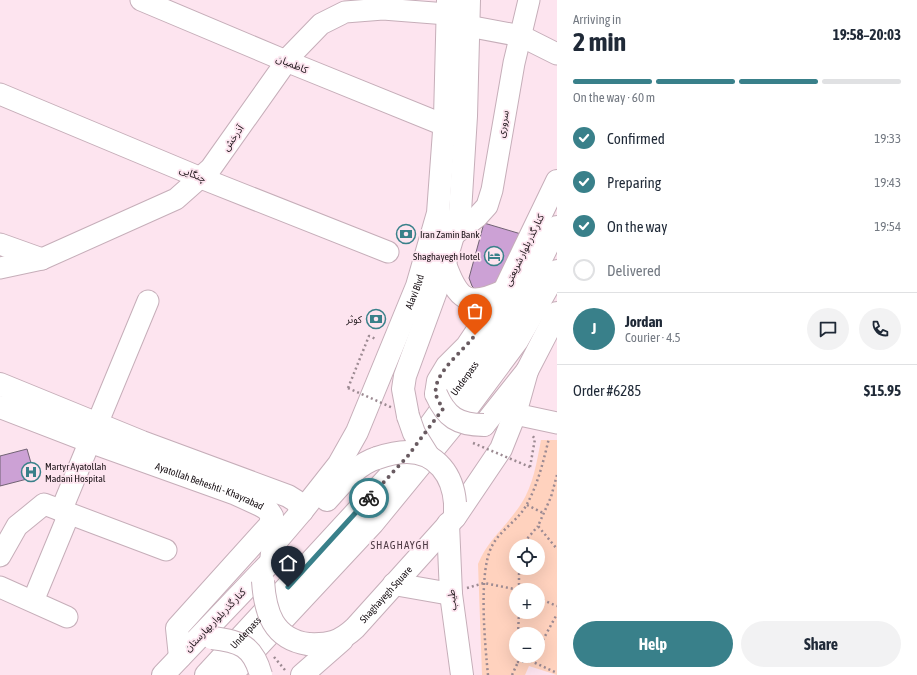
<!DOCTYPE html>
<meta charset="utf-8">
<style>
body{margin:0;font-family:"Asap Condensed","Noto Sans Arabic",sans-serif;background:#f2f2f3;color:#1f2937;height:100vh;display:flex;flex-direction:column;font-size:15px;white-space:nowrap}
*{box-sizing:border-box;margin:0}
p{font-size:13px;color:#747a83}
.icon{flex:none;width:22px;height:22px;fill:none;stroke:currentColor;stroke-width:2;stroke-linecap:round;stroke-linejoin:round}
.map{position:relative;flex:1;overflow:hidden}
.drawer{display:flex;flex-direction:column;background:#fff;width:360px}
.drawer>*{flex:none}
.controls{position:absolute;left:509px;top:539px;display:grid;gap:8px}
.controls a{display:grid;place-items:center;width:36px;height:36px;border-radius:50%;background:#fff;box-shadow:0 4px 16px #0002;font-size:20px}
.pin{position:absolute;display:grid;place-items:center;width:34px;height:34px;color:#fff;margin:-41px -17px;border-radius:50% 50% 50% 0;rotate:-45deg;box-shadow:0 0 4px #0007}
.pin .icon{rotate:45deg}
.courier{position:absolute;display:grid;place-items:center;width:40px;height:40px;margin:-20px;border:3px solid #39808a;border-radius:50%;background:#fff;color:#222;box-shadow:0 1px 5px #0007}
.head em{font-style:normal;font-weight:700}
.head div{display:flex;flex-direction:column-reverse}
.head{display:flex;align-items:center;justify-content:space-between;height:68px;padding:0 16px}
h1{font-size:26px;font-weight:700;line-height:30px}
.bar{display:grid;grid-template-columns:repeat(4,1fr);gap:6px 4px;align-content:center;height:48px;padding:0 16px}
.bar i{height:5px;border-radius:3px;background:#e0e1e3}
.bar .current{background:#39808a}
.bar p{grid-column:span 4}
.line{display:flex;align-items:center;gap:10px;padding:0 16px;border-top:1px solid #e0e1e3}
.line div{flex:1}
.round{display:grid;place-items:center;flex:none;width:42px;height:42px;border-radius:21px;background:#f2f2f3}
ol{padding:0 16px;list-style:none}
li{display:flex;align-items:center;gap:12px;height:44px}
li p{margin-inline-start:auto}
li .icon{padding:4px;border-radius:50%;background:#39808a;color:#fff;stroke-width:4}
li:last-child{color:#747a83}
li i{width:22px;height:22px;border:2px solid #e0e1e3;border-radius:50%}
.button{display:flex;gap:8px;margin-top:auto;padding:8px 16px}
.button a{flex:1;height:46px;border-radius:24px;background:#39808a;color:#fff;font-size:16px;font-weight:700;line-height:46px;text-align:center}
.button a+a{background:#f2f2f3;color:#1f2937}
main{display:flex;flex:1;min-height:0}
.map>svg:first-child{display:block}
</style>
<main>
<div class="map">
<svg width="557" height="675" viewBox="0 0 557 675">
<rect width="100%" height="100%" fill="#fde4ef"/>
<path fill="#ffd2be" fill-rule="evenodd" d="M541,440H557V675L529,666L525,675H482L478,564C488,539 507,526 521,504C533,486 537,461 541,440ZM516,546H538V568H516ZM516,590H538V612H516ZM516,634H538V656H516Z"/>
<g fill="#cca1d5" stroke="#716374">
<path d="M484,223L521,234L496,284L476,290L472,286L469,278Z"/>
<path d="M27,449L35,477L0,486V456Z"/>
</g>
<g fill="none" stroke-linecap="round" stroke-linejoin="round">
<defs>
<g id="minor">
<path d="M141,0L286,61L444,125"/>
<path d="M468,26L521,36L557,54"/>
<path d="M0,94L201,178L388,252"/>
<path d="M455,234L477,217L487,206L492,190L514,63L529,0"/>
<path d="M0,244L42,259"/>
<path d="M0,268L42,259L176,199L211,168L291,55L321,24L345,12L383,9L447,14"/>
<path d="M515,414L557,423"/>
<path d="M61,511L148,301"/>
<path d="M0,556L17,526L44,504L166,550"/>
<path d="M0,587L67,617"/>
<path d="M33,601L69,514"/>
</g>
<g id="major">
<path d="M445,264C458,300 467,308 504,291"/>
<path d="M0,384L142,442L288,496L296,501L302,511"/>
<path d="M436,394L438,381L447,366L467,346L504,291L557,181"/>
<path id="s1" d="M0,407L91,442L236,494L260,505L267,509L272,516L270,525L177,628L180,657"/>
<path d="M408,416L403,389L405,376L439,283L460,212L466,116L469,0"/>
<path d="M484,425L527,371L557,313"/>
<path d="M327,500C342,484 355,465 377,458"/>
<path d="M455,517L501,449L515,414L527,371"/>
<path d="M448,524L451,594L462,675"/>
<path id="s2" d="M271,561L273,545L302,511L339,464L357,432L417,286L438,213L445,118L448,0"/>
<path d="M394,584L451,594"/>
<path id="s3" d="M308,644C329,645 340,642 355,628L455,517V503"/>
<path d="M163,675L267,566"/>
<path id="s4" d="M206,675L407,457L502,326L537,267L557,227"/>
<path d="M231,675L373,523L468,407L517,341L557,271"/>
<path d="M302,675L342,640"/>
</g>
</defs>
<use href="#minor" stroke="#c6aeb9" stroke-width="23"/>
<use href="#major" stroke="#c6aeb9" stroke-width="24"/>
<g stroke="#9c8a92" stroke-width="2.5" stroke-dasharray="2 3" stroke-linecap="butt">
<path d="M348,388L369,336L376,339"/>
<path d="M530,467L535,439L532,435"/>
<path d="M557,475L551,497L538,526L557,549"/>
<path d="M527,505L543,513"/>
<path d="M521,546L538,526"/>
<path d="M519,568V590"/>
<path d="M467,588L484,583L519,590"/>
<path d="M538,598L557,606"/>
<path d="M518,634L519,612"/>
<path d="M538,649L557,614"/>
<path d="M518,656V662L531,661"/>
<path d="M534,656L531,661L557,673"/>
<path d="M274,657L285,670"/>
<path d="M488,675C485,644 478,572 492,546C500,530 519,520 527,504C538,484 544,459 549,438"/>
<path d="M512,675L518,662"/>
</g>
<use href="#minor" stroke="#fff" stroke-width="21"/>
<use href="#major" stroke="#fff" stroke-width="22"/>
<defs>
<g id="major-bridge">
<path d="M436,394C446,417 458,425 484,425"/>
<path d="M408,416L414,433L429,457"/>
<path d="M377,458C386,455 397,452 407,452C437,452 453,476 455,503"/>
<path d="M263,581C265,612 273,639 308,644"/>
<path d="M212,638C240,641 253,646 261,675"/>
</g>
</defs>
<use href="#major-bridge" stroke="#c6aeb9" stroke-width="24" stroke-linecap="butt"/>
<g stroke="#9c8a92" stroke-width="2.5" stroke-dasharray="2 3" stroke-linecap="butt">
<path d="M348,388L393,408"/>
<path d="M473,443L530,467"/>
</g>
<use href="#major-bridge" stroke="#fff" stroke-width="22"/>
</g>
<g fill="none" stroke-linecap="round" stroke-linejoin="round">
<path stroke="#695b61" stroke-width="4" stroke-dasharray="0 7.2" d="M369,498L407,457L443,409C441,405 437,399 436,395C432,373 464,351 475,335"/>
<path stroke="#39808a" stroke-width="5" d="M288,587L369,498"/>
</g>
<defs>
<symbol id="bank-ring" viewBox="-11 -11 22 22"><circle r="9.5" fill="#fde4ef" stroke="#39808a" stroke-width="1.5"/><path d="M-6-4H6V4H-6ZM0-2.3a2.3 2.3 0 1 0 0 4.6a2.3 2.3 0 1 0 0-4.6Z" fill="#39808a"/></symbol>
<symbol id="hotel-ring" viewBox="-11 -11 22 22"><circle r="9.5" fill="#fde4ef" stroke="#39808a" stroke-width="1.5"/><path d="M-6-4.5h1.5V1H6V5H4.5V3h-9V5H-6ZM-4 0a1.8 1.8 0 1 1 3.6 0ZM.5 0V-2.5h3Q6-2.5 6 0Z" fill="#39808a"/></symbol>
<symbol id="hospital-ring" viewBox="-11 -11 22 22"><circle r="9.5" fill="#fde4ef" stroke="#39808a" stroke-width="1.5"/><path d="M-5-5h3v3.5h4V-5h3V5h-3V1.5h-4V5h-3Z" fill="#39808a"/></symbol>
</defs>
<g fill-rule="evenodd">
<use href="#bank-ring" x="395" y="223" width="22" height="22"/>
<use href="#hotel-ring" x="483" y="245" width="22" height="22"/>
<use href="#bank-ring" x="365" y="308" width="22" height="22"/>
<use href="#hospital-ring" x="20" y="461" width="22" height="22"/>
</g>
<g text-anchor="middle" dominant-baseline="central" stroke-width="3.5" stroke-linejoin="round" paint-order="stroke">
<g font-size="10" fill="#191115" stroke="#fde4ef">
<text transform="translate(292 64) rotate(22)">کاظمیان</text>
<text transform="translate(503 124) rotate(-80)">سروری</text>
<text transform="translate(233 138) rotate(-55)">آذرخش</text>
<text transform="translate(193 174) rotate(22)">چنگایی</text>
<text transform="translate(524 250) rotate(-64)">کنار گذر بلوار شریعتی</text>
<text stroke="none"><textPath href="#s2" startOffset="309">Alavi Blvd</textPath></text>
<text stroke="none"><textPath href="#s4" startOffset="394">Underpass</textPath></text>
<text stroke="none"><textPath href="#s1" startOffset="224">Ayatollah Beheshti - Khayrabad</textPath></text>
<text stroke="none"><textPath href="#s3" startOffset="97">Shaghayegh Square</textPath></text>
<text transform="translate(452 600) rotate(-96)">طیب</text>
<text transform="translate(215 620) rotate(-46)">کنار گذر بلوار بهارستان</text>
<text stroke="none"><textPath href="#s4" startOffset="58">Underpass</textPath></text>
</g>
<g font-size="10" fill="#191115" stroke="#fde4ef" text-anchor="start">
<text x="420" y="234">Iran Zamin Bank</text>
<text x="480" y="256" text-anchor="end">Shaghayegh Hotel</text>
<text x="362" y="319" text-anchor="end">کوثر</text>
<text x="45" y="466">Martyr Ayatollah<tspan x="45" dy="12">Madani Hospital</tspan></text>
</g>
<g font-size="11" letter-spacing="1" fill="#4f3b45" stroke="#fde4ef">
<text x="400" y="545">SHAGHAYGH</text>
</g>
</g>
</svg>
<div class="controls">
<a><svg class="icon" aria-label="locate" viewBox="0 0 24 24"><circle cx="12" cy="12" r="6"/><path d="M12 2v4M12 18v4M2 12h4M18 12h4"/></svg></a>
<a>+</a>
<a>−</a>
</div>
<div class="pin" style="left:475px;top:335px;background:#ea580c"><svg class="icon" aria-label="bag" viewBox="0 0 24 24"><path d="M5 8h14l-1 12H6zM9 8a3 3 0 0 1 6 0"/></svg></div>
<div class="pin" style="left:288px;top:587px;background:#1f2937"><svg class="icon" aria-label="home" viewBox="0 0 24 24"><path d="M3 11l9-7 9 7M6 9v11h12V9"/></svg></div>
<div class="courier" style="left:369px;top:498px"><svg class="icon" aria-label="bike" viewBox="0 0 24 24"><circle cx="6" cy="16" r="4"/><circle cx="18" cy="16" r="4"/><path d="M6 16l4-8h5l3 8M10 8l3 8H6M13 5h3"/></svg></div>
</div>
<section class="drawer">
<div class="head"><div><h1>2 min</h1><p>Arriving in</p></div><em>19:58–20:03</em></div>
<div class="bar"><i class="current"></i><i class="current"></i><i class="current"></i><i></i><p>On the way · 60 m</p></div>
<ol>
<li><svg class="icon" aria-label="check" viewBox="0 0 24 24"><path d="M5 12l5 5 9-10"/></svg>Confirmed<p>19:33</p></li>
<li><svg class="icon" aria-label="check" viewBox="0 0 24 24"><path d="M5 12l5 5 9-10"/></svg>Preparing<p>19:43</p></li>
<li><svg class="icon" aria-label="check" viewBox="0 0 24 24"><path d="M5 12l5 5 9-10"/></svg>On the way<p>19:54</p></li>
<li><i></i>Delivered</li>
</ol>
<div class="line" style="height:72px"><b class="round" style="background:#39808a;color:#fff">J</b><div><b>Jordan</b><p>Courier · 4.5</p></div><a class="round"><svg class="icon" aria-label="chat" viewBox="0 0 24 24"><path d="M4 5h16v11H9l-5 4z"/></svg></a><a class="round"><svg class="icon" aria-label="phone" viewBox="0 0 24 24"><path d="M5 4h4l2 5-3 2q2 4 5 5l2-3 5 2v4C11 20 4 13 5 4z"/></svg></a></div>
<div class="line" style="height:52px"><div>Order #6285</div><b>$15.95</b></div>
<div class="button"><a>Help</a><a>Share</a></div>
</section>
</main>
